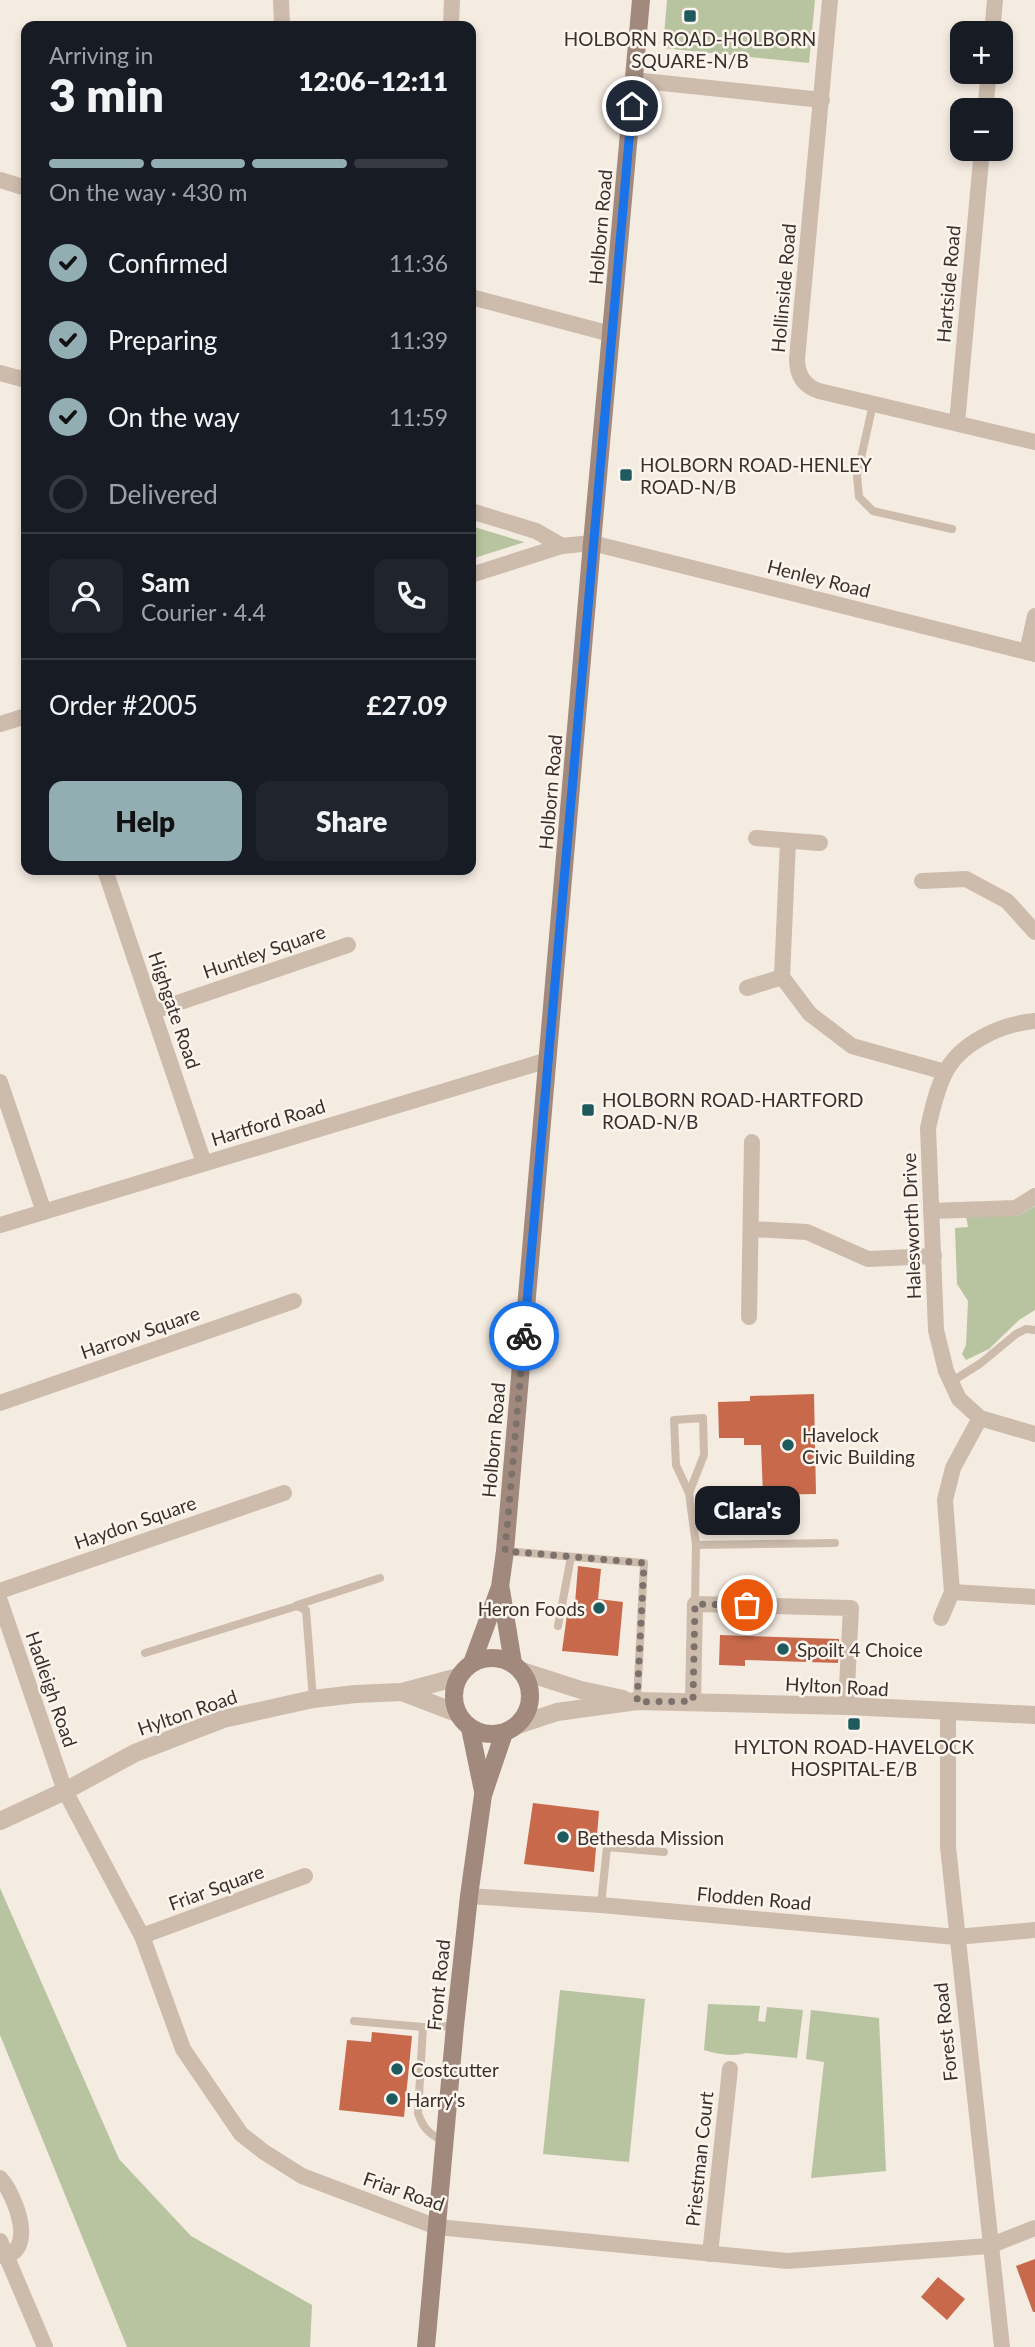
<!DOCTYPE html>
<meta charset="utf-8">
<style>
body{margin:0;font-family:Lato,sans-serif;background:#20242c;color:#f1f3f6;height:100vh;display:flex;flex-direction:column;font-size:26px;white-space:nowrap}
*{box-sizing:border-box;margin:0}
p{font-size:23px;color:#9ea1a6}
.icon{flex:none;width:38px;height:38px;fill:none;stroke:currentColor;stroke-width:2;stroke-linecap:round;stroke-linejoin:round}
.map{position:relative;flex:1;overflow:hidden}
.panel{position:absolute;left:21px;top:21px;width:455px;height:854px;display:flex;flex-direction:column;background:#171b24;border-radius:14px;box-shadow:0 4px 10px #0003}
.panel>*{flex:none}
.tools{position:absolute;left:950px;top:21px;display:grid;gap:14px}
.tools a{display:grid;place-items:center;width:63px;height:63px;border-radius:14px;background:#171b24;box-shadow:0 4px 10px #0003;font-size:35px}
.pin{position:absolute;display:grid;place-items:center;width:60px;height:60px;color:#fff;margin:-30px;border:4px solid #fff;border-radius:50%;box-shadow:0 2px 7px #0007}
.courier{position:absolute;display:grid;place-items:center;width:70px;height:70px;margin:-35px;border:5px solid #1a73e8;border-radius:50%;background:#fff;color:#222;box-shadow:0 2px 9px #0007}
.bubble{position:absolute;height:49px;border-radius:14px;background:#171b24;box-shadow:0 4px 10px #0003;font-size:23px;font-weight:800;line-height:49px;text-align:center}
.head em{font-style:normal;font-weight:800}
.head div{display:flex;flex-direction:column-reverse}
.head{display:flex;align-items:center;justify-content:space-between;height:119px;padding:0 28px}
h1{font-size:46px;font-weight:800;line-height:52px}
.bar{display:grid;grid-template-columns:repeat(4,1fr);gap:10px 7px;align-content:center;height:84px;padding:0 28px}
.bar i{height:9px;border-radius:5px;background:#363941}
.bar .on{background:#92aeb2}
.bar p{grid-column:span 4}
.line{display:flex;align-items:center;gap:18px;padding:0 28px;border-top:2px solid #363941}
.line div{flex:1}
.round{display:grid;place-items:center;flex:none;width:74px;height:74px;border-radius:14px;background:#20242c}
ol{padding:0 28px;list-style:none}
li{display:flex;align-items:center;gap:21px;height:77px}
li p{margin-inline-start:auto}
li .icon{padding:7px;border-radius:50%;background:#92aeb2;color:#111;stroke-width:4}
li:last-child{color:#9ea1a6}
li i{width:38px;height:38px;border:4px solid #363941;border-radius:50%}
.cta{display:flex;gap:14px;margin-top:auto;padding:14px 28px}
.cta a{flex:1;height:80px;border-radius:14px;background:#92aeb2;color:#111;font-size:28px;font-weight:800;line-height:80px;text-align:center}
.cta a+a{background:#20242c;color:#f1f3f6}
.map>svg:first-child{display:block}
</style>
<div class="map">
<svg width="1035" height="2347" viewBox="0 0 1035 2347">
<rect width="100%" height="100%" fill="#f4ebe1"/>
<g fill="#b8c4a0">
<path d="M667,0H815L809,63L663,48Z"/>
<path d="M471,526L524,542H525L471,559Z"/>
<path d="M1035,1206V1310L1019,1320L989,1349L966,1360L962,1354L966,1345L968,1301L957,1284L955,1228L968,1227L966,1216H1018Z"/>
<path d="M0,1888L119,2159L191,2236L312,2305L310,2347H127L0,2035Z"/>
<path d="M560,1990L645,1999L629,2162L543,2154Z"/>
<path d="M708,2004L760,2006L758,2021L765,2022L767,2007L803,2010L797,2058L746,2053C732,2057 717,2054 704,2050Z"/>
<path d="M811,2010L879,2018L886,2171L811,2178L824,2062L806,2059Z"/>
</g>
<g fill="#c8694b">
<path d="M814,1394L816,1494L763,1495L761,1445H744V1438H719L718,1402L750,1401V1396Z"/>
<path d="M578,1566L601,1569L598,1599L623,1602L618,1656L562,1651L567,1615L574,1616Z"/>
<path d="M720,1635L839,1639L838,1663L745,1660V1666L719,1665Z"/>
<path d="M533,1803L599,1811L594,1872L524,1864Z"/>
<path d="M372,2032L412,2036L404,2117L339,2110L347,2040L371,2042Z"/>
<path d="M1035,2259V2312H1033L1016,2266Z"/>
<path d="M938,2277L965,2299L947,2320L921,2297Z"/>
</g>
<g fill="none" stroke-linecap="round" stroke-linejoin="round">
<g stroke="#cdbbac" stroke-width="8">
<path d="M873,404L857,476L859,497L873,511L952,529"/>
<path d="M951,1382L981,1363L1016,1334L1026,1329L1035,1330"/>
<path d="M689,1493L676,1465L674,1420L703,1418L704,1455L689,1493L696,1545"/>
<path d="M506,1551L644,1563L637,1701"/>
<path d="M695,1604L696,1545L835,1543"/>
<path d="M297,1605L380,1578"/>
<path d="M558,1626L571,1557"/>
<path d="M145,1653L297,1606L306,1610L313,1699"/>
<path d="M601,1905L607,1847L664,1852"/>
<path d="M354,2021L423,2027"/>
<path d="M444,2142C430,2134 423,2129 418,2113L423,2027L455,2026"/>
</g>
<g stroke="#cdbbac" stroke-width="16">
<path d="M281,0L282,26"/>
<path d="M830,0L797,359C797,375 804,386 819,391L1035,442"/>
<path d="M451,26L452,0"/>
<path d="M992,33L995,0"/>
<path d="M634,80L822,100"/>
<path d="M985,110L989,72"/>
<path d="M0,180L26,188"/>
<path d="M471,297L611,334"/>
<path d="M0,373L26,380"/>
<path d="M957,423L982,149"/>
<path d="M471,511L536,531L562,546"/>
<path d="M471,575L562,546L592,543L1035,654"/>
<path d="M1027,652L1035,616"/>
<path d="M0,724L26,716"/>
<path d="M756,838L820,843"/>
<path d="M788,841L782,977L810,1014L852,1046L945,1072"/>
<path d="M105,870L204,1163"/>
<path d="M922,881L966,879L1007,901L1035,932"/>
<path d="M747,988L782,977"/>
<path d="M154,1011L348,945"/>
<path d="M1035,1021C1001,1024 959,1043 944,1075C936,1092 932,1110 928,1128L936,1330L946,1371L959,1399L980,1418L1035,1434"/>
<path d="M0,1082L44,1212"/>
<path d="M931,1211L1016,1208L1035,1196"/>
<path d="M0,1225L548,1060"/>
<path d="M752,1229L807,1232L868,1259L934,1256"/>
<path d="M749,1317L752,1142"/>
<path d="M0,1403L294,1301"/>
<path d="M0,1591L284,1493"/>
<path d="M952,1592L1035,1597"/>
<path d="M0,1601L65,1791L142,1936L183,2049L241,2134L264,2152L302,2176L437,2227L787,2261L989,2246L1035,2228"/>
<path d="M941,1618L952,1592L945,1500L953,1468L980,1418"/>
<path d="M693,1701L695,1604L851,1608L846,1706"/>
<path d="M948,1711V1847L1002,2347"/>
<path d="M469,1896L601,1905L956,1937L1035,1930"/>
<path d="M142,1936L305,1876"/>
<path d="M0,2178C15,2194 39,2255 0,2256"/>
<path d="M0,2241L45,2347"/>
<path d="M710,2254L730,2069"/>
</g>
<g stroke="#cdbbac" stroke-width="18">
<path d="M522,1671L581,1690L623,1699"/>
<path d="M402,1692L457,1713"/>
<path d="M518,1725L557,1712L637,1701L846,1706L1035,1715"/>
<path d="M0,1821L65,1791L135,1753L223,1719L313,1699L355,1694L402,1692L458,1677"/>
</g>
<g stroke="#a18a7d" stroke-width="18">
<path d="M501,1590L513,1663"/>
<circle cx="492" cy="1696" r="38"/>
<path d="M472,1663L500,1587L505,1551L592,543L641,0"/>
<path d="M470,1728L483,1791"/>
<path d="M426,2347L455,2026L469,1896L483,1795L504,1733"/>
</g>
</g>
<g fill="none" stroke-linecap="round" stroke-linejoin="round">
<path stroke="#7c716b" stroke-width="7" stroke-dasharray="0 12.6" d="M524,1336L505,1551L644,1563L637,1702L693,1701L695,1604L747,1605"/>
<path stroke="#1a73e8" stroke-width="9" d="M524,1336L632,106"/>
</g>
<g fill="#1f5a5e" stroke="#fbf5ee" stroke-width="2.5">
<rect x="683" y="9" width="14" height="14" rx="3.5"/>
<rect x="619" y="468" width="14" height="14" rx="3.5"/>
<rect x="581" y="1103" width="14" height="14" rx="3.5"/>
<circle cx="788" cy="1445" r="7"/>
<circle cx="599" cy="1608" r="7"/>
<circle cx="783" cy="1649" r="7"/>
<rect x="847" y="1717" width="14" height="14" rx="3.5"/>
<circle cx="563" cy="1837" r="7"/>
<circle cx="397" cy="2069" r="7"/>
<circle cx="392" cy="2099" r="7"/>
</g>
<g text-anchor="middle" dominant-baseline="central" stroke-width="5" stroke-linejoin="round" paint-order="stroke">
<g font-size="19" fill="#3b302b" stroke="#fbf5ee" text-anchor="start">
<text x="690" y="38" text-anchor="middle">HOLBORN ROAD-HOLBORN<tspan x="690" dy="22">SQUARE-N/B</tspan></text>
<text x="640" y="464">HOLBORN ROAD-HENLEY<tspan x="640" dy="22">ROAD-N/B</tspan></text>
<text x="602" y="1099">HOLBORN ROAD-HARTFORD<tspan x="602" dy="22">ROAD-N/B</tspan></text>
<text x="802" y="1434">Havelock<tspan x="802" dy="22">Civic Building</tspan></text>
<text x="585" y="1608" text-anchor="end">Heron Foods</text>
<text x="797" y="1649">Spoilt 4 Choice</text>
<text x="854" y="1746" text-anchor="middle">HYLTON ROAD-HAVELOCK<tspan x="854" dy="22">HOSPITAL-E/B</tspan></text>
<text x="577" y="1837">Bethesda Mission</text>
<text x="411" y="2069">Costcutter</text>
<text x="406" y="2099">Harry's</text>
</g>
<g font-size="19" fill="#3b302b" stroke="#fbf5ee">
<text transform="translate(600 227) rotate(-85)">Holborn Road</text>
<text transform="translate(948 284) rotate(-85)">Hartside Road</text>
<text transform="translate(783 288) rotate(-85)">Hollinside Road</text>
<text transform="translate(819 578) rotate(14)">Henley Road</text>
<text transform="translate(550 792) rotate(-85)">Holborn Road</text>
<text transform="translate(264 951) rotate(-19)">Huntley Square</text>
<text transform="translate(175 1010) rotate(71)">Highgate Road</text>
<text transform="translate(268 1122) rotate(-17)">Hartford Road</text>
<text transform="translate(911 1226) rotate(-92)">Halesworth Drive</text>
<text transform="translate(140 1332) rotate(-19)">Harrow Square</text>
<text transform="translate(493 1440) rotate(-85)">Holborn Road</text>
<text transform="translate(135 1522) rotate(-19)">Haydon Square</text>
<text transform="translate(837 1686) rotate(3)">Hylton Road</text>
<text transform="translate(52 1689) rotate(71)">Hadleigh Road</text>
<text transform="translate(187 1712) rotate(-19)">Hylton Road</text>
<text transform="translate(216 1887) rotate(-20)">Friar Square</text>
<text transform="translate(754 1898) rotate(5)">Flodden Road</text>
<text transform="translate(438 1985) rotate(-84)">Front Road</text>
<text transform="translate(945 2032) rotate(-96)">Forest Road</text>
<text transform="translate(699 2159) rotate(-84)">Priestman Court</text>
<text transform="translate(404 2191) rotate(19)">Friar Road</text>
</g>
</g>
</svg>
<div class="tools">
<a>+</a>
<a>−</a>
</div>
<div class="pin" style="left:747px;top:1605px;background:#ea580c"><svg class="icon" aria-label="bag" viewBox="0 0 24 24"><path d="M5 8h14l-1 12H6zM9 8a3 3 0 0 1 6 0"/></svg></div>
<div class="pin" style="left:632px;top:106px;background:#1f2937"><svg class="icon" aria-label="home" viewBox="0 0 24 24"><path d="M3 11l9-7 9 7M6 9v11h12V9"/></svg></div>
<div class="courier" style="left:524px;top:1336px"><svg class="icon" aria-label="bike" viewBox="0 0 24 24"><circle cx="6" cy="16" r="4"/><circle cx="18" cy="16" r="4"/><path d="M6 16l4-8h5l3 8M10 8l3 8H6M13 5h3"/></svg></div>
<div class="bubble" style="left:695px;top:1486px;width:105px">Clara's</div>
<section class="panel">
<div class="head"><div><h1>3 min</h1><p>Arriving in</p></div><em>12:06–12:11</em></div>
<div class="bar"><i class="on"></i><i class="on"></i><i class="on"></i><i></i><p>On the way · 430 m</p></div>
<ol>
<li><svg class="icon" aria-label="check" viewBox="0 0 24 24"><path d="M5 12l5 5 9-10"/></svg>Confirmed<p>11:36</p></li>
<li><svg class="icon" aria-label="check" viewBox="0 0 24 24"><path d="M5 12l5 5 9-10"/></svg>Preparing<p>11:39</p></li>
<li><svg class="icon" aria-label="check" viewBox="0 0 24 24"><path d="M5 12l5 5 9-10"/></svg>On the way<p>11:59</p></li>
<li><i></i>Delivered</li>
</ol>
<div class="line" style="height:126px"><a class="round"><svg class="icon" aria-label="person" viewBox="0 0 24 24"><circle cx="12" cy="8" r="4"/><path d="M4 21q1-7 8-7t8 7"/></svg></a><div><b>Sam</b><p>Courier · 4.4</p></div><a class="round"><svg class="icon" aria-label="phone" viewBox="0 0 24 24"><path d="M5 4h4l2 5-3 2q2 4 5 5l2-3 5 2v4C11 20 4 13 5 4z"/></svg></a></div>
<div class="line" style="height:91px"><div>Order #2005</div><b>£27.09</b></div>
<div class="cta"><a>Help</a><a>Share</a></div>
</section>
</div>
